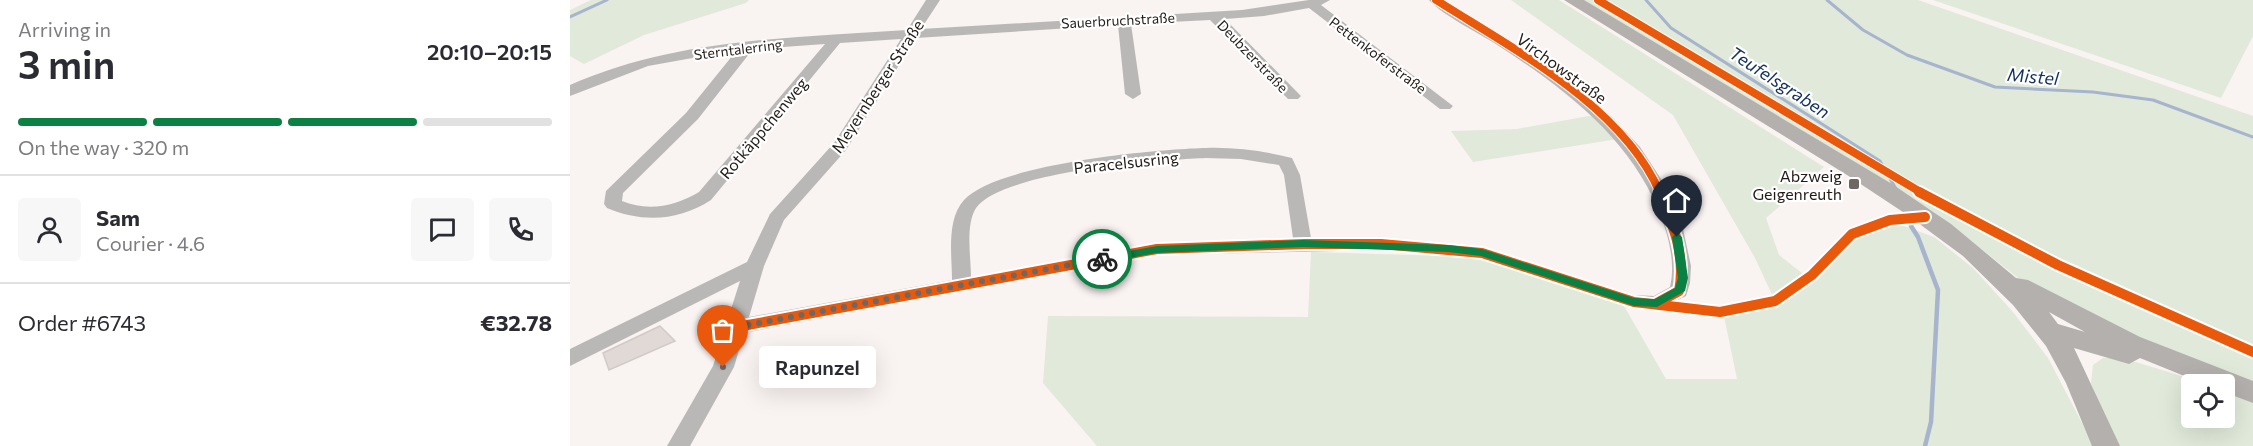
<!DOCTYPE html>
<meta charset="utf-8">
<style>
body{margin:0;font-family:Commissioner,sans-serif;background:#f7f7f7;color:#2b2b33;height:100vh;display:flex;flex-direction:column;font-size:22px;white-space:nowrap}
*{box-sizing:border-box;margin:0}
p{font-size:20px;color:#7c7c81}
.icon{flex:none;width:33px;height:33px;fill:none;stroke:currentColor;stroke-width:2;stroke-linecap:round;stroke-linejoin:round}
.map{position:relative;flex:1;overflow:hidden}
.sheet{display:flex;flex-direction:column;background:#fff;width:570px}
.sheet>*{flex:none}
.tools{position:absolute;left:1611px;top:374px;display:grid;gap:12px}
.tools a{display:grid;place-items:center;width:54px;height:54px;border-radius:6px;background:#fff;box-shadow:0 6px 24px #0002;font-size:30px}
.pin{position:absolute;display:grid;place-items:center;width:51px;height:51px;color:#fff;margin:-62px -26px;border-radius:50% 50% 50% 0;rotate:-45deg;box-shadow:0 0 6px #0007}
.pin .icon{rotate:45deg}
.courier{position:absolute;display:grid;place-items:center;width:60px;height:60px;margin:-30px;border:4px solid #0b8043;border-radius:50%;background:#fff;color:#222;box-shadow:0 2px 8px #0007}
.bubble{position:absolute;height:42px;border-radius:6px;background:#fff;box-shadow:0 6px 24px #0002;font-size:20px;font-weight:600;line-height:42px;text-align:center}
.summary em{font-style:normal;font-weight:600}
.summary div{display:flex;flex-direction:column-reverse}
.summary{display:flex;align-items:center;justify-content:space-between;height:102px;padding:0 18px}
h1{font-size:39px;font-weight:600;line-height:45px}
.bar{display:grid;grid-template-columns:repeat(4,1fr);gap:9px 6px;align-content:center;height:72px;padding:0 18px}
.bar i{height:8px;border-radius:4px;background:#e1e1e2}
.bar .active{background:#0b8043}
.bar p{grid-column:span 4}
.line{display:flex;align-items:center;gap:15px;padding:0 18px;border-top:2px solid #e1e1e2}
.line div{flex:1}
.round{display:grid;place-items:center;flex:none;width:63px;height:63px;border-radius:6px;background:#f7f7f7}
main{display:flex;flex:1;min-height:0}
.map>svg:first-child{display:block}
</style>
<main>
<section class="sheet">
<div class="summary"><div><h1>3 min</h1><p>Arriving in</p></div><em>20:10–20:15</em></div>
<div class="bar"><i class="active"></i><i class="active"></i><i class="active"></i><i></i><p>On the way · 320 m</p></div>
<div class="line" style="height:108px"><a class="round"><svg class="icon" aria-label="person" viewBox="0 0 24 24"><circle cx="12" cy="8" r="4"/><path d="M4 21q1-7 8-7t8 7"/></svg></a><div><b>Sam</b><p>Courier · 4.6</p></div><a class="round"><svg class="icon" aria-label="chat" viewBox="0 0 24 24"><path d="M4 5h16v11H9l-5 4z"/></svg></a><a class="round"><svg class="icon" aria-label="phone" viewBox="0 0 24 24"><path d="M5 4h4l2 5-3 2q2 4 5 5l2-3 5 2v4C11 20 4 13 5 4z"/></svg></a></div>
<div class="line" style="height:78px"><div>Order #6743</div><b>€32.78</b></div>
</section>
<div class="map">
<svg width="1683" height="446" viewBox="0 0 1683 446">
<rect width="100%" height="100%" fill="#f9f3f2"/>
<g fill="#e0e9da">
<path d="M21,0H179L176,3L74,35L14,64L0,56V10Z"/>
<path d="M941,0H989L1254,167L1196,218L1209,255L1242,281L1288,237L1326,223L1364,237L1403,268L1443,312L1478,358L1524,446H527L473,383L478,316L738,317L741,252L909,257L1054,306L1096,379H1167L1154,316L1205,301L1185,258L1103,115Z"/>
<path d="M1013,0H1348L1683,116V386L1623,366L1461,288L1364,212Z"/>
<path d="M1363,0H1683V36L1651,98Z"/>
<path d="M1030,114L1054,138L903,162L881,131L947,129Z"/>
<path d="M1549,357L1638,384H1622V417H1654L1655,389L1683,399V446H1545L1521,383L1523,365L1533,358Z"/>
</g>
<g fill="none" stroke-linecap="round" stroke-linejoin="round">
<g stroke="#a6b4cd" stroke-width="3">
<path d="M1076,0L1101,28L1310,161L1326,189"/>
<path d="M1257,0L1293,30L1337,55L1425,87L1523,92L1583,100L1683,137"/>
<path d="M0,17L37,0"/>
</g>
<path stroke="#a6b4cd" stroke-width="4.5" d="M1341,226L1348,237L1368,290L1361,422L1355,446"/>
</g>
<path fill="#e0d9d5" stroke="#d1cac8" stroke-width="1.5" d="M90,326L105,341L39,370L33,353Z"/>
<g fill="none" stroke-linecap="round" stroke-linejoin="round">
<path fill="#bab8b6" fill-rule="evenodd" d="M356,0H370L351,29L672,10L739,0H760L751,5L883,106L880,109H870L739,8L694,16L655,19L728,93L731,96L728,99H718L640,20L561,24L571,94L563,99L555,94L548,25L346,38L276,150L214,220L194,266L179,317L382,280C382,256 376,220 394,200C426,164 586,149 636,148C665,147 694,151 722,158L730,175L741,238H811L912,247L1064,295L1084,296L1100,287C1106,262 1098,234 1089,211C1058,137 997,91 932,48C913,35 873,16 859,0H875L1010,90L1042,117L1070,147L1095,185L1112,224L1121,266L1120,283L1116,296L1087,310L1064,309L911,259L811,250L587,255L174,333L164,367L120,446H97L143,366L170,281L0,366V349L177,262L200,214L264,143L331,39L270,43L141,200C109,221 72,223 37,208L34,204L36,191L116,113L167,50L78,66L0,96V85C107,38 222,38 337,30ZM255,44L129,192C106,206 78,212 52,201L53,193L128,119L183,49ZM636,158L671,159L709,165L714,175L723,238L587,243L401,277C401,258 395,225 406,208C433,171 590,160 636,158Z"/>
<path fill="#b3b0ad" fill-rule="evenodd" d="M994,0H1014L1322,184L1381,224L1446,278L1458,280L1570,337L1683,381V403L1654,392V384H1634L1570,358L1559,364L1504,348L1550,446H1522L1496,383L1476,346L1443,305L1393,256L1336,214L1277,175ZM1479,312L1515,332L1488,324Z"/>
<defs>
<g id="cycleway-far1">
<path d="M866,0C943,49 1053,106 1090,193"/>
<path d="M1028,0L1352,193"/>
</g>
<g id="cycleway">
<path d="M1349,192L1488,265L1683,352"/>
<path d="M1087,303L1109,291C1116,256 1103,224 1089,192"/>
<path d="M167,327L587,249L735,244H811L912,253L1064,302L1150,312L1205,301L1242,275L1282,234L1320,220L1355,217"/>
</g>
</defs>
<use href="#cycleway-far1" stroke="#fff" stroke-width="10"/>
<use href="#cycleway" stroke="#fff" stroke-width="14"/>
<use href="#cycleway-far1" stroke="#e8590c" stroke-width="8"/>
<use href="#cycleway" stroke="#e8590c" stroke-width="10"/>
</g>
<path fill="#0b8043" d="M1107,233L1112,237L1118,278L1115,291L1087,307L1064,306L911,256L878,252L733,247L587,253L532,263L527,259L532,256L587,246L733,240L878,245L912,249L1064,298L1085,299L1105,288L1108,278L1102,237Z"/>
<g fill="none" stroke-linecap="round" stroke-linejoin="round">
<path stroke="#6e6764" stroke-width="6" stroke-dasharray="0 10.8" d="M153,367L167,327L532,259"/>
</g>
<rect fill="#6e6764" stroke="#fff" stroke-width="2" x="1278" y="178" width="12" height="12" rx="3"/>
<g text-anchor="middle" dominant-baseline="central" stroke-width="4.5" stroke-linejoin="round" paint-order="stroke">
<g font-size="14" fill="#231b17" stroke="#fff">
<text transform="translate(548 20) rotate(-3)">Sauerbruchstraße</text>
<text transform="translate(168 49) rotate(-7)">Sterntalerring</text>
<text transform="translate(808 55) rotate(37)">Pettenkoferstraße</text>
<text transform="translate(683 56) rotate(46)">Deubzerstraße</text>
</g>
<g font-size="16" fill="#231b17" stroke="#fff">
<text transform="translate(992 68) rotate(36)">Virchowstraße</text>
<text transform="translate(307 86) rotate(-57)">Meyernberger Straße</text>
<text transform="translate(193 128) rotate(-50)">Rotkäppchenweg</text>
<text transform="translate(556 162) rotate(-6)">Paracelsusring</text>
</g>
<g font-size="16" fill="#231b17" stroke="#fff" text-anchor="end">
<text x="1272" y="175">Abzweig<tspan x="1272" dy="18">Geigenreuth</tspan></text>
</g>
<g font-size="18" font-style="italic" fill="#122f5d" stroke="#fff">
<text transform="translate(1463 76) rotate(5)">Mistel</text>
<text transform="translate(1210 82) rotate(33)">Teufelsgraben</text>
</g>
</g>
</svg>
<div class="tools">
<a><svg class="icon" aria-label="locate" viewBox="0 0 24 24"><circle cx="12" cy="12" r="6"/><path d="M12 2v4M12 18v4M2 12h4M18 12h4"/></svg></a>
</div>
<div class="pin" style="left:153px;top:367px;background:#ea580c"><svg class="icon" aria-label="bag" viewBox="0 0 24 24"><path d="M5 8h14l-1 12H6zM9 8a3 3 0 0 1 6 0"/></svg></div>
<div class="pin" style="left:1107px;top:237px;background:#1f2937"><svg class="icon" aria-label="home" viewBox="0 0 24 24"><path d="M3 11l9-7 9 7M6 9v11h12V9"/></svg></div>
<div class="courier" style="left:532px;top:259px"><svg class="icon" aria-label="bike" viewBox="0 0 24 24"><circle cx="6" cy="16" r="4"/><circle cx="18" cy="16" r="4"/><path d="M6 16l4-8h5l3 8M10 8l3 8H6M13 5h3"/></svg></div>
<div class="bubble" style="left:189px;top:346px;width:117px">Rapunzel</div>
</div>
</main>
